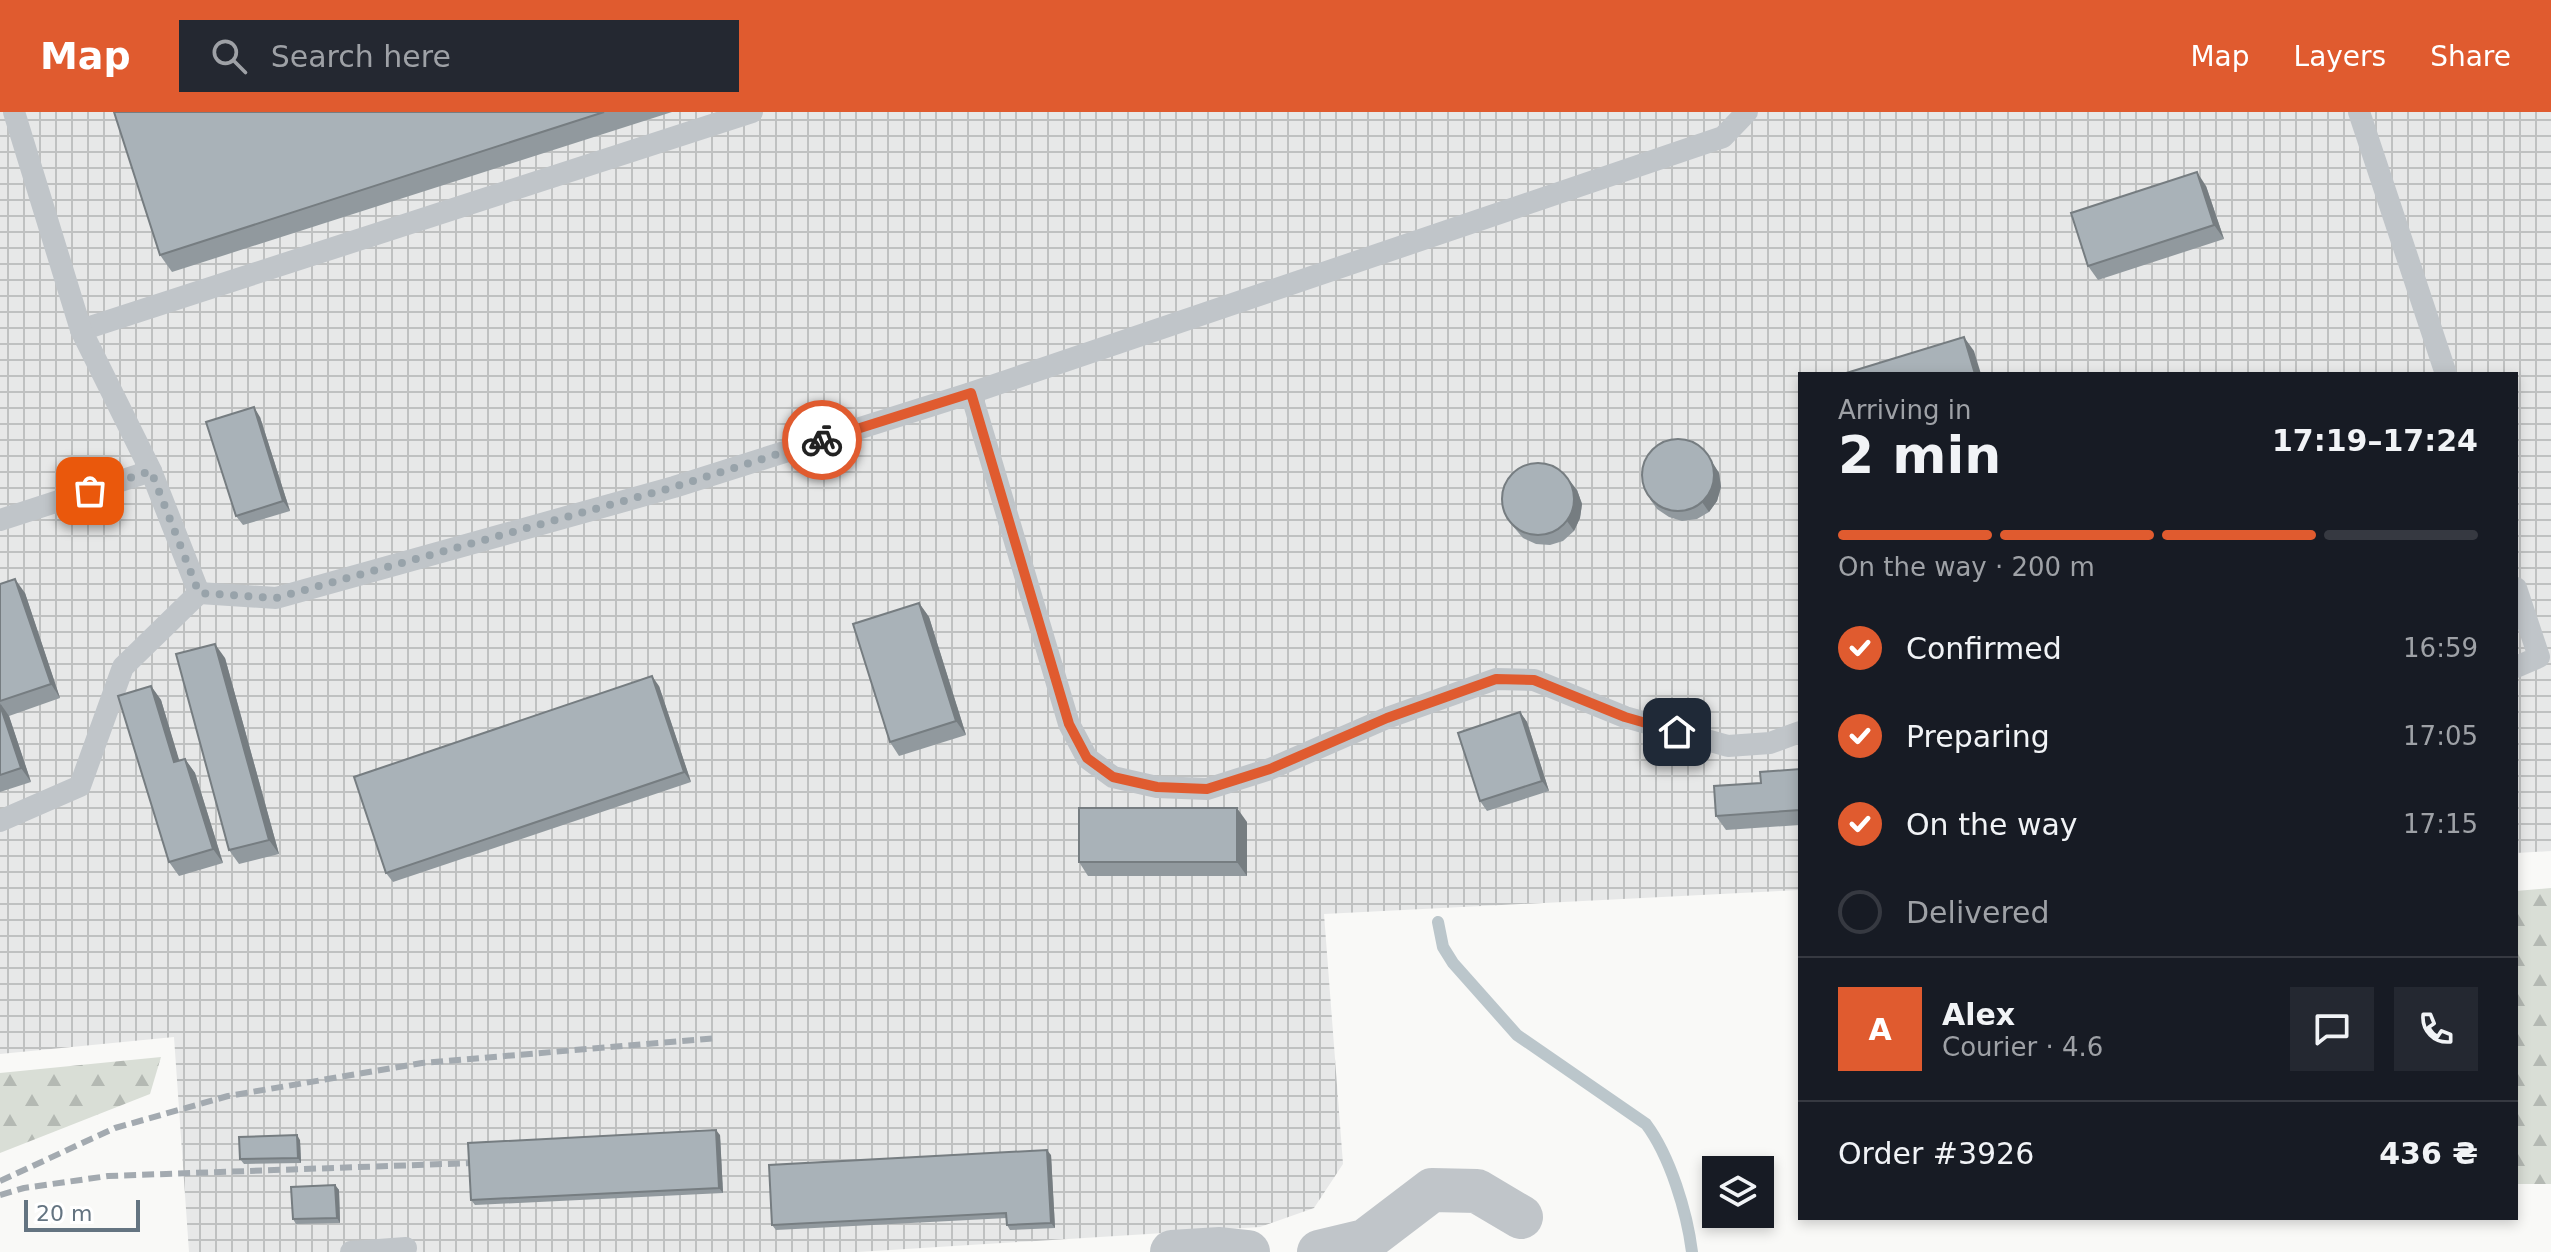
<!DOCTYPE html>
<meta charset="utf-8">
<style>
body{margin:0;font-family:"DejaVu Sans",sans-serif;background:#242831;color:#f1f3f6;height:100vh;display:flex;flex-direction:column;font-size:30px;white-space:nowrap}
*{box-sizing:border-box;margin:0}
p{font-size:26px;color:#9ea1a6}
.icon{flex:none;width:44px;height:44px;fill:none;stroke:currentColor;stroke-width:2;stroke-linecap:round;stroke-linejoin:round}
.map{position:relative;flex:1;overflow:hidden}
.panel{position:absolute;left:1798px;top:260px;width:720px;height:848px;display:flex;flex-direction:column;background:#171b24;border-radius:0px;box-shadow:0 4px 12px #0003}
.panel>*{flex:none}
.buttons{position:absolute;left:1702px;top:1044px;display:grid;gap:16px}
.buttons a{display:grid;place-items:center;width:72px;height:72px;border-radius:0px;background:#171b24;box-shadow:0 4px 12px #0003;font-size:40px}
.scale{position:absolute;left:24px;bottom:20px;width:116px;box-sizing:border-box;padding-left:8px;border:4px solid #647481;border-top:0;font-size:22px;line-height:28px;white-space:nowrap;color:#647481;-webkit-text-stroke:6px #fff;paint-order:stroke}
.pin{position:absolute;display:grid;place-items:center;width:68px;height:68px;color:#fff;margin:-34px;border-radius:16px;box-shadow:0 4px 12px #0006}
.courier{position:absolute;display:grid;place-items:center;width:80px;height:80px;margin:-40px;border:6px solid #e05b2f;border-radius:50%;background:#fff;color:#222;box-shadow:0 2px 10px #0007}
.overview em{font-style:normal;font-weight:700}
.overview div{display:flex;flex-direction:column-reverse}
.overview{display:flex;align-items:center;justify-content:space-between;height:136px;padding:0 40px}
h1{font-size:52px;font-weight:700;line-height:60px}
.bar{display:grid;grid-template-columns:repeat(4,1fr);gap:12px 8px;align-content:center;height:96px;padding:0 40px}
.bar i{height:10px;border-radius:6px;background:#363941}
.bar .selected{background:#e05b2f}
.bar p{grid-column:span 4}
.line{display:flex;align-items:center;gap:20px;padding:0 40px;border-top:2px solid #363941}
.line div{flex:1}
.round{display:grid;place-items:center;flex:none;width:84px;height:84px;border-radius:0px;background:#242831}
ol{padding:0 40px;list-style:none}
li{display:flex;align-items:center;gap:24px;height:88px}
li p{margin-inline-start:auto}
li .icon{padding:8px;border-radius:50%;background:#e05b2f;color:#fff;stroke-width:4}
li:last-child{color:#9ea1a6}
li i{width:44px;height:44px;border:4px solid #363941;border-radius:50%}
header{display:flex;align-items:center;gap:48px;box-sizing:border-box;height:112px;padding:0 40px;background:#e05b2f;color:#fff}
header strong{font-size:38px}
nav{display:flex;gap:44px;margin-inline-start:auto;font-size:28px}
.search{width:560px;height:72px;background:#242831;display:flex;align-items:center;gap:20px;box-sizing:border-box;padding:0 28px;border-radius:0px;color:#9ea1a6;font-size:30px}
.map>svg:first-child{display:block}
</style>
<header>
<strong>Map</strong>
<div class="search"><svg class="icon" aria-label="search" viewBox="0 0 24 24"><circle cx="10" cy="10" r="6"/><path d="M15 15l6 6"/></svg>Search here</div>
<nav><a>Map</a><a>Layers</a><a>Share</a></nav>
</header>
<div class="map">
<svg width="2551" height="1140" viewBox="0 0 2551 1140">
<defs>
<pattern id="industrial-grid" width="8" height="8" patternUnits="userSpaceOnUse" patternTransform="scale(2)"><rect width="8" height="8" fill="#e7e8e8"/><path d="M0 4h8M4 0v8" fill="none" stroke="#bfc1c1"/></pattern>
<pattern id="forest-firs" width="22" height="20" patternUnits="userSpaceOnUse" patternTransform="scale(2)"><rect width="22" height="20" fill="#d9ded6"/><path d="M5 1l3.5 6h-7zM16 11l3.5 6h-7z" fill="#b4b9b3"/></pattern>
</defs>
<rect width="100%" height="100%" fill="#f9f9f7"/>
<path fill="url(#industrial-grid)" d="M0,0H2551V739L2516,741V262H1800V778L1324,802L1343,1052L1314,1096L1260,1115L858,1140H189L174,925L0,942Z"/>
<g fill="url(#forest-firs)">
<path d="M2551,776V1072H2516V779Z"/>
<path d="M161,945L150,982L0,1041V961Z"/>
</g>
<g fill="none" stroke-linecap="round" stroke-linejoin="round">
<path stroke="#bbc6cb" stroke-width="12" d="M1438,810L1443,835L1453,851L1517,923L1646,1012C1670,1044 1687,1100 1692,1140"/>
<g stroke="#c0c5c9" stroke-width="22">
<path d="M2359,0L2446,262"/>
<path d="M81,218L752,0"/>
<path d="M971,281L1069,612L1087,646L1113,665L1157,675L1207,677L1270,657L1387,606L1496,567L1534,568L1625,605L1728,634L1770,631L1800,620"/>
<path d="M0,408L151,359L81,218L14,0"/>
<path d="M2516,476L2539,545L2516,555"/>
<path d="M199,481L276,486L674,375L971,281L1723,25L1747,0"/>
<path d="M0,709L80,674L123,555L199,481L151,359"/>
<path d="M351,1140L406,1136"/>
</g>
<g stroke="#c0c5c9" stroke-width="44">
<path d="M1172,1140L1220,1137L1248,1140"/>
<path d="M1319,1140L1365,1129L1432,1078L1477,1079L1521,1105"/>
</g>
<g stroke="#a3aab0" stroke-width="6" stroke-dasharray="12 6" stroke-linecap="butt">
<path d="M0,1069L115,1016L228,984L422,951L718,926"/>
<path d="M0,1083L24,1076L108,1064L473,1051"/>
</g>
</g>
<g fill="#91999e">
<path d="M114,0H672L172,160L160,143Z"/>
<path d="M2206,74L2224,127L2098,168L2088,154Z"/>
<path d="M260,305L290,399L243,413L236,404Z"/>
<path d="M1705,339L1719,361L1721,375L1717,389L1709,400L1697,407L1682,409L1669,405L1657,397L1650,387Z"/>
<path d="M1577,378L1582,392L1580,406L1574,419L1563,429L1550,433L1536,432L1523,426L1506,406Z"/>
<path d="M0,472L25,481L60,586L9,604L31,670L0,680Z"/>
<path d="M919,491L929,505L966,623L899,644L890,630Z"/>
<path d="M225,546L279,742L239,752L229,738Z"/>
<path d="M151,574L161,588L179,649L185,647L195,661L223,751L179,764L169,750Z"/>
<path d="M659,574L691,670L393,770L386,761Z"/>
<path d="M1520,600L1527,610L1549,679L1487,699L1480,689Z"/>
<path d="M1800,657V713L1726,718L1716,704L1761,671Z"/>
<path d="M1247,710V764H1088L1079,750Z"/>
<path d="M720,1023L723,1081L475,1093L471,1088Z"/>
<path d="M300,1028L301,1051L244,1052L240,1047Z"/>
<path d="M1051,1043L1055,1116L1010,1118L1007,1113V1106L776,1118L772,1113Z"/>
<path d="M335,1073L339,1078L340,1111L296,1112L293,1107Z"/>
</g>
<g fill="#767d81">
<path d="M2197,60L2206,74L2224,127L2214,113Z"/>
<path d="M1964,225L1974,239L1981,262H1975Z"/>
<path d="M254,295L260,305L290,399L283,389Z"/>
<path d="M1705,339L1719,361L1721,375L1717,389L1709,400L1702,390Z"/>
<path d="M1570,369L1577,378L1582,392L1580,406L1574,419L1567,409Z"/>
<path d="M15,467L25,481L60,586L51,572Z"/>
<path d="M919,491L929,505L966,623L956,609Z"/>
<path d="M215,532L225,546L279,742L269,728Z"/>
<path d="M652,564L659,574L691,670L684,660Z"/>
<path d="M151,574L161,588L184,664L174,650Z"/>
<path d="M0,591L9,604L31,670L21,656Z"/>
<path d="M1520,600L1527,610L1549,679L1542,669Z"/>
<path d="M185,647L195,661L223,751L213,737Z"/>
<path d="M1237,696L1247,710V764L1237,750Z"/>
<path d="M716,1018L720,1023L723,1081L719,1076Z"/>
<path d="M297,1023L300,1028L301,1051L298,1046Z"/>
<path d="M1047,1038L1051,1043L1055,1116L1051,1111Z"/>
<path d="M335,1073L339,1078L340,1111L337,1106Z"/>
</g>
<g fill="#a9b2b8" stroke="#767d81" stroke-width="2">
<path d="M114,0H604L160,143Z"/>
<path d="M2197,60L2214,113L2088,154L2071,101Z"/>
<path d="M1964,225L1975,262H1843Z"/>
<path d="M254,295L283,389L236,404L206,310Z"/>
<circle cx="1678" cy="363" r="36"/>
<circle cx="1538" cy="387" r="36"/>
<path d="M15,467L51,572L0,589V472Z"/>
<path d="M919,491L956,609L890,630L853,512Z"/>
<path d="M215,532L269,728L229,738L176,542Z"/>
<path d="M652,564L684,660L386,761L354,665Z"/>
<path d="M151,574L174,650L185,647L213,737L169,750L118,584Z"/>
<path d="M0,593L21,656L0,663Z"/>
<path d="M1520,600L1542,669L1480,689L1458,621Z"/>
<path d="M1800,657V698L1716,704L1714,674L1761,671L1760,660Z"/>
<rect x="1079" y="696" width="158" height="54"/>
<path d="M716,1018L719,1076L471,1088L468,1031Z"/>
<path d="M297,1023L298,1046L240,1047L239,1025Z"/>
<path d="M1047,1038L1051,1111L1007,1113L1006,1101L772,1113L769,1053Z"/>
<path d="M335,1073L337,1106L293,1107L291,1075Z"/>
</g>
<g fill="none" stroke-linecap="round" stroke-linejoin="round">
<path stroke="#98a3aa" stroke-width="8" stroke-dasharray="0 14.4" d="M90,379L151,359L199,481L276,486L674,375L822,328"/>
<path stroke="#e05b2f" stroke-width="10" d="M822,328L971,281L1069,612L1087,646L1113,665L1157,675L1207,677L1270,657L1387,606L1496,567L1534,568L1625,605L1677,620"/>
</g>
</svg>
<div class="buttons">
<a><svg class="icon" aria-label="layers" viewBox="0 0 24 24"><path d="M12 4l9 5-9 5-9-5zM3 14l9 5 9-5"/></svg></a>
</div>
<div class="scale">20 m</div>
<div class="pin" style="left:90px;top:379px;background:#ea580c"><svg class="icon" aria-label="bag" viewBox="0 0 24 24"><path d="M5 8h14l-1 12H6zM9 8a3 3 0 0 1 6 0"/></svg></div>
<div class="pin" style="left:1677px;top:620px;background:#1f2937"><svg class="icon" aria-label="home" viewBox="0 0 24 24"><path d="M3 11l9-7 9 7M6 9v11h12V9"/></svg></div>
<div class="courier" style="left:822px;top:328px"><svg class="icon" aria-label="bike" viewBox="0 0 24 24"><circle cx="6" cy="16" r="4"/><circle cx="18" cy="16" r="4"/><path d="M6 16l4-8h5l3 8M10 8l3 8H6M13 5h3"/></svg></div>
<section class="panel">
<div class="overview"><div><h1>2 min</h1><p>Arriving in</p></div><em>17:19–17:24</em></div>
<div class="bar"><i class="selected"></i><i class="selected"></i><i class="selected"></i><i></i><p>On the way · 200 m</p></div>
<ol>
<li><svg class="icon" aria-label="check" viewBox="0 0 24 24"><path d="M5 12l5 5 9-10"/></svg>Confirmed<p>16:59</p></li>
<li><svg class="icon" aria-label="check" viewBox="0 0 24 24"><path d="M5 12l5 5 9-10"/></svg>Preparing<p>17:05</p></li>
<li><svg class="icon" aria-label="check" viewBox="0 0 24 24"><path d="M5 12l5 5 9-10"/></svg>On the way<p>17:15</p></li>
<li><i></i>Delivered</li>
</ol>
<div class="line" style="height:144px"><b class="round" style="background:#e05b2f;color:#fff">A</b><div><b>Alex</b><p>Courier · 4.6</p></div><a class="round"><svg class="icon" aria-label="chat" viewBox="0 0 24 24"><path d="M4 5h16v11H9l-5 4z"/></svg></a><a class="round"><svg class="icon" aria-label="phone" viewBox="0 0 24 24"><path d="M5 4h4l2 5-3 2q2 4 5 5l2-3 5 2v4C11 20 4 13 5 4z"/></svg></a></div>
<div class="line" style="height:104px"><div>Order #3926</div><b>436 ₴</b></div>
</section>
</div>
